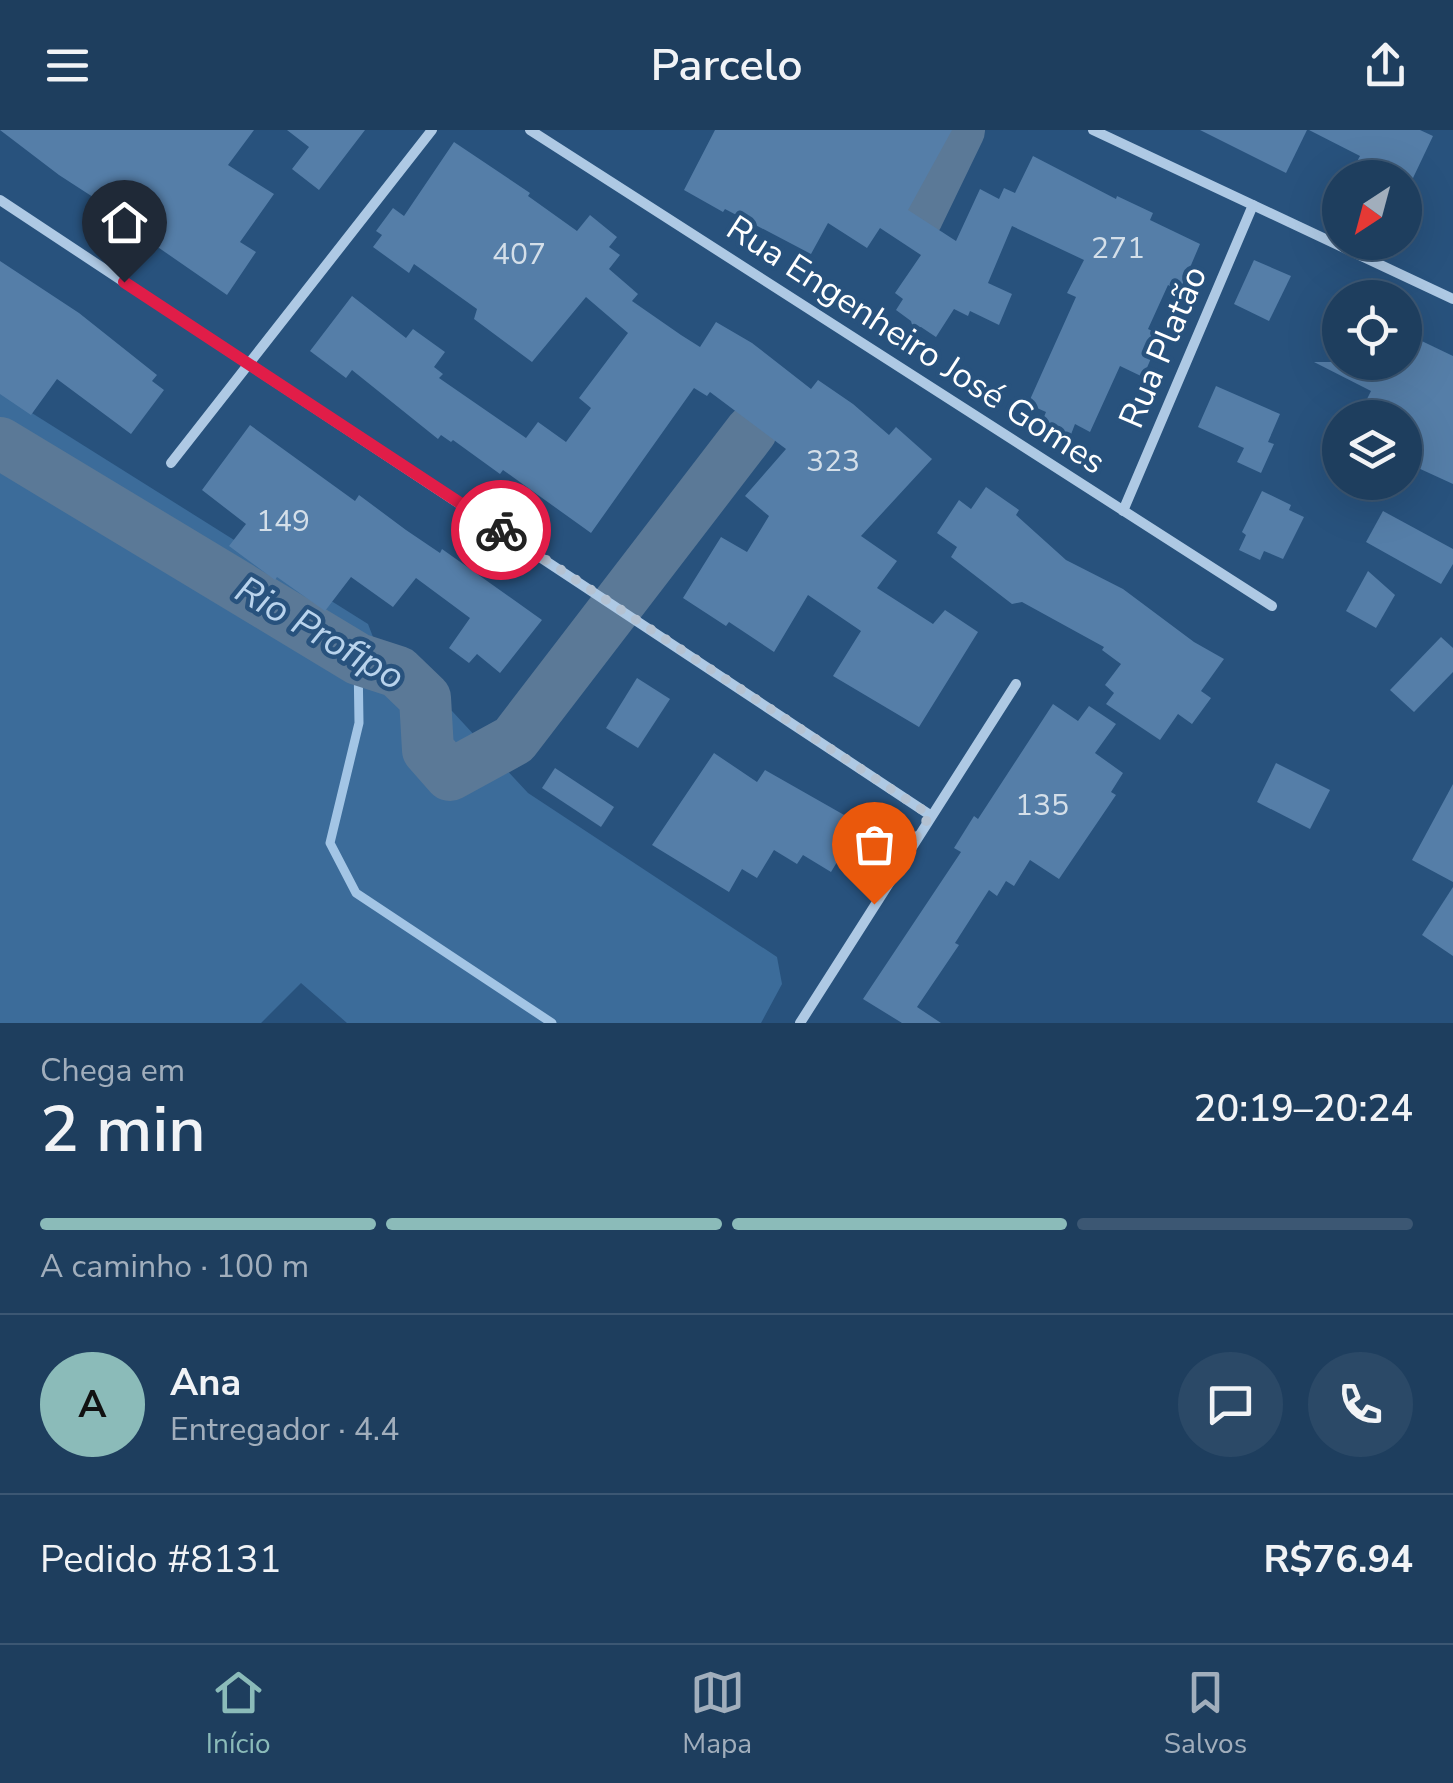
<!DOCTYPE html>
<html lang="pt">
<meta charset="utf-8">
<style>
body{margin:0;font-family:"Nunito Sans",sans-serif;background:#2b4967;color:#f1f3f6;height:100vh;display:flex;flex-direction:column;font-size:38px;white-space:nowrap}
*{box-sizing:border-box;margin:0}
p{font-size:32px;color:#a1aebc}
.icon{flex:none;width:55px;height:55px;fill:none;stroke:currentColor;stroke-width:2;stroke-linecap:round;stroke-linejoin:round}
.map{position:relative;height:893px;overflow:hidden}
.drawer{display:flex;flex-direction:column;background:#1e3e5e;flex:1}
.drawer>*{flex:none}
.needle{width:65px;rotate:216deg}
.fabs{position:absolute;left:1322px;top:30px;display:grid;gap:20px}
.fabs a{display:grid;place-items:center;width:100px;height:100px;border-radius:50%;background:#1e3e5e;box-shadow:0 10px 40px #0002,0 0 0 2px #3c5773;font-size:50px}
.pin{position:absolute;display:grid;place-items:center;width:85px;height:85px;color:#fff;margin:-102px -42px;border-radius:50% 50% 50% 0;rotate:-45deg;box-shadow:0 0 10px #0007}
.pin .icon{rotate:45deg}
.courier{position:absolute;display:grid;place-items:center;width:100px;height:100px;margin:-50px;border:8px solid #e11d48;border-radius:50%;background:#fff;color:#222;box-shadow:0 2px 12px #0007}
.head em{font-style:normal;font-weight:600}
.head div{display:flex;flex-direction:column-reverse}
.head{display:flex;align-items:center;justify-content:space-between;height:170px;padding:0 40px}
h1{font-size:65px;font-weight:600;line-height:75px}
.bar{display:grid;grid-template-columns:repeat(4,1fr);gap:15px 10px;align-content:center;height:120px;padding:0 40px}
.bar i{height:12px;border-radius:8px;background:#3c5773}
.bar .active{background:#8bbbb9}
.bar p{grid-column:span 4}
.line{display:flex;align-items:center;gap:25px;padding:0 40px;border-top:2px solid #3c5773}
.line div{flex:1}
.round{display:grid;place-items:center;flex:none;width:105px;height:105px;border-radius:52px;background:#2b4967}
header{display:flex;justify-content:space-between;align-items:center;height:130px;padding:0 40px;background:#1e3e5e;font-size:45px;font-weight:600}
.tab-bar{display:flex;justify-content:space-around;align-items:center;height:140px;border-top:2px solid #3c5773;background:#1e3e5e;font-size:28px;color:#a1aebc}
.tab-bar a{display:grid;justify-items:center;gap:5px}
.tab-bar .active{color:#8bbbb9}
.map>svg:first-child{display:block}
</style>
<header><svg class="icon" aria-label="menu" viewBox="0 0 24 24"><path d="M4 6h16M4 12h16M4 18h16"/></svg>Parcelo<svg class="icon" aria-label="share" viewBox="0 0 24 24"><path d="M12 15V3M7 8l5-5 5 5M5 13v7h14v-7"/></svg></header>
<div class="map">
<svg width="1453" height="893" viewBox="0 0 1453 893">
<rect width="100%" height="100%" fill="#28527d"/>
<path fill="#3c6c9a" d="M0,263L368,494L398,572L452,581L528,663L777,827L782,854L761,893H347L301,853L261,893H0Z"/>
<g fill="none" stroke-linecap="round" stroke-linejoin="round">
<path stroke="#a3c5e5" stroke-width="9" d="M358,529L359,593L330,713L356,763L552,893"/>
<g stroke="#5b7997" stroke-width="52">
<path d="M917,87L959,0"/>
<path d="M0,313L358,529L398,542L425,568L428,620L450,645L514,610L751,301"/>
</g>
</g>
<g fill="#557ea8">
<path d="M0,0H254L228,35L274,64L240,112L256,122L227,165L149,111L154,104L98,66L96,69L59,45Z"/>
<path d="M287,0H365L319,60L292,39L309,17Z"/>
<path d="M715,0H952L908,80L956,111L980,59L999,69L1004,58L1015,63L1033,26L1116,69L1117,66L1153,83L1150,90L1200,114L1180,161L1168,155L1148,199L1161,205L1143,247L1120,236L1090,302L1075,294L1070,307L1041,294L1046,282L1028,274L1076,167L1067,163L1084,130L1012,96L988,153L1012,164L999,195L970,181L968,186L954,179L936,207L921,197L913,198L911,191L896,180L903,169L895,163L921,125L880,98L867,118L828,93L811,124L725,79L723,82L684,60Z"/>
<path d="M1200,0H1307L1286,43Z"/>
<path d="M1309,0H1420L1433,6L1413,48H1376L1354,37L1360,26Z"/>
<path d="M454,12L530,63L528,66L577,101L590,85L617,107L609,117L620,125L609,139L638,164L632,171L681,205L700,217L716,192L752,213L811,259L818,250L853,274L889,305L896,297L932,329L861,406L897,431L877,458L933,494L945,480L978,502L919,597L833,546L861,501L808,465L774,522L729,492L726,496L683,468L721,407L747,422L769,386L745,366L786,319L710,262L707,266L694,258L591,403L503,340L500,344L453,310L451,312L441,305L438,309L352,240L346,248L310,221L352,166L406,208L413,199L445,222L434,237L443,244L439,248L526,308L538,292L566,312L591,278L579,268L628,203L586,167L532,232L474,189L477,179L414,134L409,143L373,117L382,105L376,101L393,78L404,86Z"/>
<path d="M1254,130L1291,146L1269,191L1234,174Z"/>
<path d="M0,131L79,183L157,245L152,251L164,260L131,304L57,249L31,285L0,264Z"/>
<path d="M1405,203L1453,226V354L1405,332V288H1379L1362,279L1371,261L1314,232H1405Z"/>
<path d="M1216,256L1280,284L1268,312L1274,314L1261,343L1237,332L1244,318L1198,297Z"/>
<path d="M250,295L355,371L359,365L406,400L440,423L442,419L542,490L500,543L477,524L469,533L449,518L470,488L416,448L393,477L351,447L325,481L277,447L275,450L229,416L246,394L202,360Z"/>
<path d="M986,357L1019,380L1016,385L1066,430L1123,459L1194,512L1224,529L1201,561L1211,568L1192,594L1178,584L1160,610L1106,574L1114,563L1105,555L1121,534L1102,520L1104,517L1022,472L1012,474L951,427L957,417L937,403L959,370L971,379Z"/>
<path d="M1262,361L1291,375L1289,380L1304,387L1283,429L1264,421L1260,430L1239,420L1246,405L1242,402Z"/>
<path d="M1383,381L1453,419V434L1441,454L1366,412Z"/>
<path d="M1368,441L1395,465L1376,498L1346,481Z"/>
<path d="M1441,507L1453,518V542L1414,582L1390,560Z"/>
<path d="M637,548L670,569L638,618L606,598Z"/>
<path d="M1053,574L1078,591L1089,576L1116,594L1095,623L1123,643L1111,662L1116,665L1059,749L1030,730L1014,756L1006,751L997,766L989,760L955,813L959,815L917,877L941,893H902L863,869L961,722L954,718L974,686L978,689Z"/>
<path d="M714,623L757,652L765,640L860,694L831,742L803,725L797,734L774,720L757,748L742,739L729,762L652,715Z"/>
<path d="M1276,633L1330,660L1310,699L1257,672Z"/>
<path d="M555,638L614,677L601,697L542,658Z"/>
<path d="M1453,654V752L1412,730Z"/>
<path d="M1453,757V826L1422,805Z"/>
</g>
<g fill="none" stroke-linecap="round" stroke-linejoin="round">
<g stroke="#aec9e4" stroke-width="10">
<path d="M530,0L1272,476"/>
<path d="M1093,0L1453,169"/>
<path d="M0,70L930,685"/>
<path d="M171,333L432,0"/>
<path d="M1123,381L1253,75"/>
<path d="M800,893L1016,554"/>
</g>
</g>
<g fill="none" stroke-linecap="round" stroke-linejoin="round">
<path stroke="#b4c2d2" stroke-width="10" stroke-dasharray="0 18" d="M501,400L930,685L874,774"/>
<path stroke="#e11d48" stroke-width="12" d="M124,152L501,400"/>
</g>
<g text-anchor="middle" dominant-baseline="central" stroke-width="9" stroke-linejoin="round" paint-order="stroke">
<g font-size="30" fill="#d4dfe9">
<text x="1118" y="118">271</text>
<text x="519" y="124">407</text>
<text x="833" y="331">323</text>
<text x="283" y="391">149</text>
<text x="1042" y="675">135</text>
</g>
<g font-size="35" fill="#fff" stroke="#28527d">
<text transform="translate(916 215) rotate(33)">Rua Engenheiro José Gomes</text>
<text transform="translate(1163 217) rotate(-67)">Rua Platão</text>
</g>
<g font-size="38" font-style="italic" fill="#b9d3ec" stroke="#28527d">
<text transform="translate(320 503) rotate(30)">Rio Profipo</text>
</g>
</g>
</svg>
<div class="fabs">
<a><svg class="needle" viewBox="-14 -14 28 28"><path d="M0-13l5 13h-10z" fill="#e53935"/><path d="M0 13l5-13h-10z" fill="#a1aebc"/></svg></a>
<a><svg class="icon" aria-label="locate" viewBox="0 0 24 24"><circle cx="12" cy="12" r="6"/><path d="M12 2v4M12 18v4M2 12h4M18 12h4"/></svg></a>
<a><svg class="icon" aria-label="layers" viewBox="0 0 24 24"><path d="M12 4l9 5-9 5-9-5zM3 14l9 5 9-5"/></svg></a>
</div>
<div class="pin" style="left:874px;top:774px;background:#ea580c"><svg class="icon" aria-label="bag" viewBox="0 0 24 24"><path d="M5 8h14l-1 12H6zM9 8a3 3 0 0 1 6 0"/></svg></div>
<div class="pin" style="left:124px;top:152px;background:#1f2937"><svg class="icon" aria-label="home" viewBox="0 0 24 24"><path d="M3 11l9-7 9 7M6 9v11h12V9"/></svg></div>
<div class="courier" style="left:501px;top:400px"><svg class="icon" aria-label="bike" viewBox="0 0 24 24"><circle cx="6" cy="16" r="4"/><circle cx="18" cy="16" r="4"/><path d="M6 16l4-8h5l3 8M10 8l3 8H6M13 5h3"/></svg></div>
</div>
<section class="drawer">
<div class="head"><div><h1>2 min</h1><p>Chega em</p></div><em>20:19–20:24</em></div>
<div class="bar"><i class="active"></i><i class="active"></i><i class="active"></i><i></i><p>A caminho · 100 m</p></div>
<div class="line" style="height:180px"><b class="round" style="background:#8bbbb9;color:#111">A</b><div><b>Ana</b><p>Entregador · 4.4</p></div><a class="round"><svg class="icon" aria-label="chat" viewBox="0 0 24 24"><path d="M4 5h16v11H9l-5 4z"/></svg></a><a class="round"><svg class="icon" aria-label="phone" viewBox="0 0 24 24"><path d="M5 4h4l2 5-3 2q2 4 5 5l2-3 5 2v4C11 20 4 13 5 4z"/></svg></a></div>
<div class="line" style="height:130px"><div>Pedido #8131</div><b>R$76.94</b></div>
</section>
<nav class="tab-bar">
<a class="active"><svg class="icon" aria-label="home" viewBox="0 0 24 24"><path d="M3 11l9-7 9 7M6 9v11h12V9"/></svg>Início</a>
<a><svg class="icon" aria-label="map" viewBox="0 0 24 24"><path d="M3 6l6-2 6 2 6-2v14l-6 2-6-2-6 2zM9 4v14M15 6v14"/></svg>Mapa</a>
<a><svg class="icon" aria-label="saved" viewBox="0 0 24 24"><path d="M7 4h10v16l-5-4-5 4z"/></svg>Salvos</a>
</nav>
